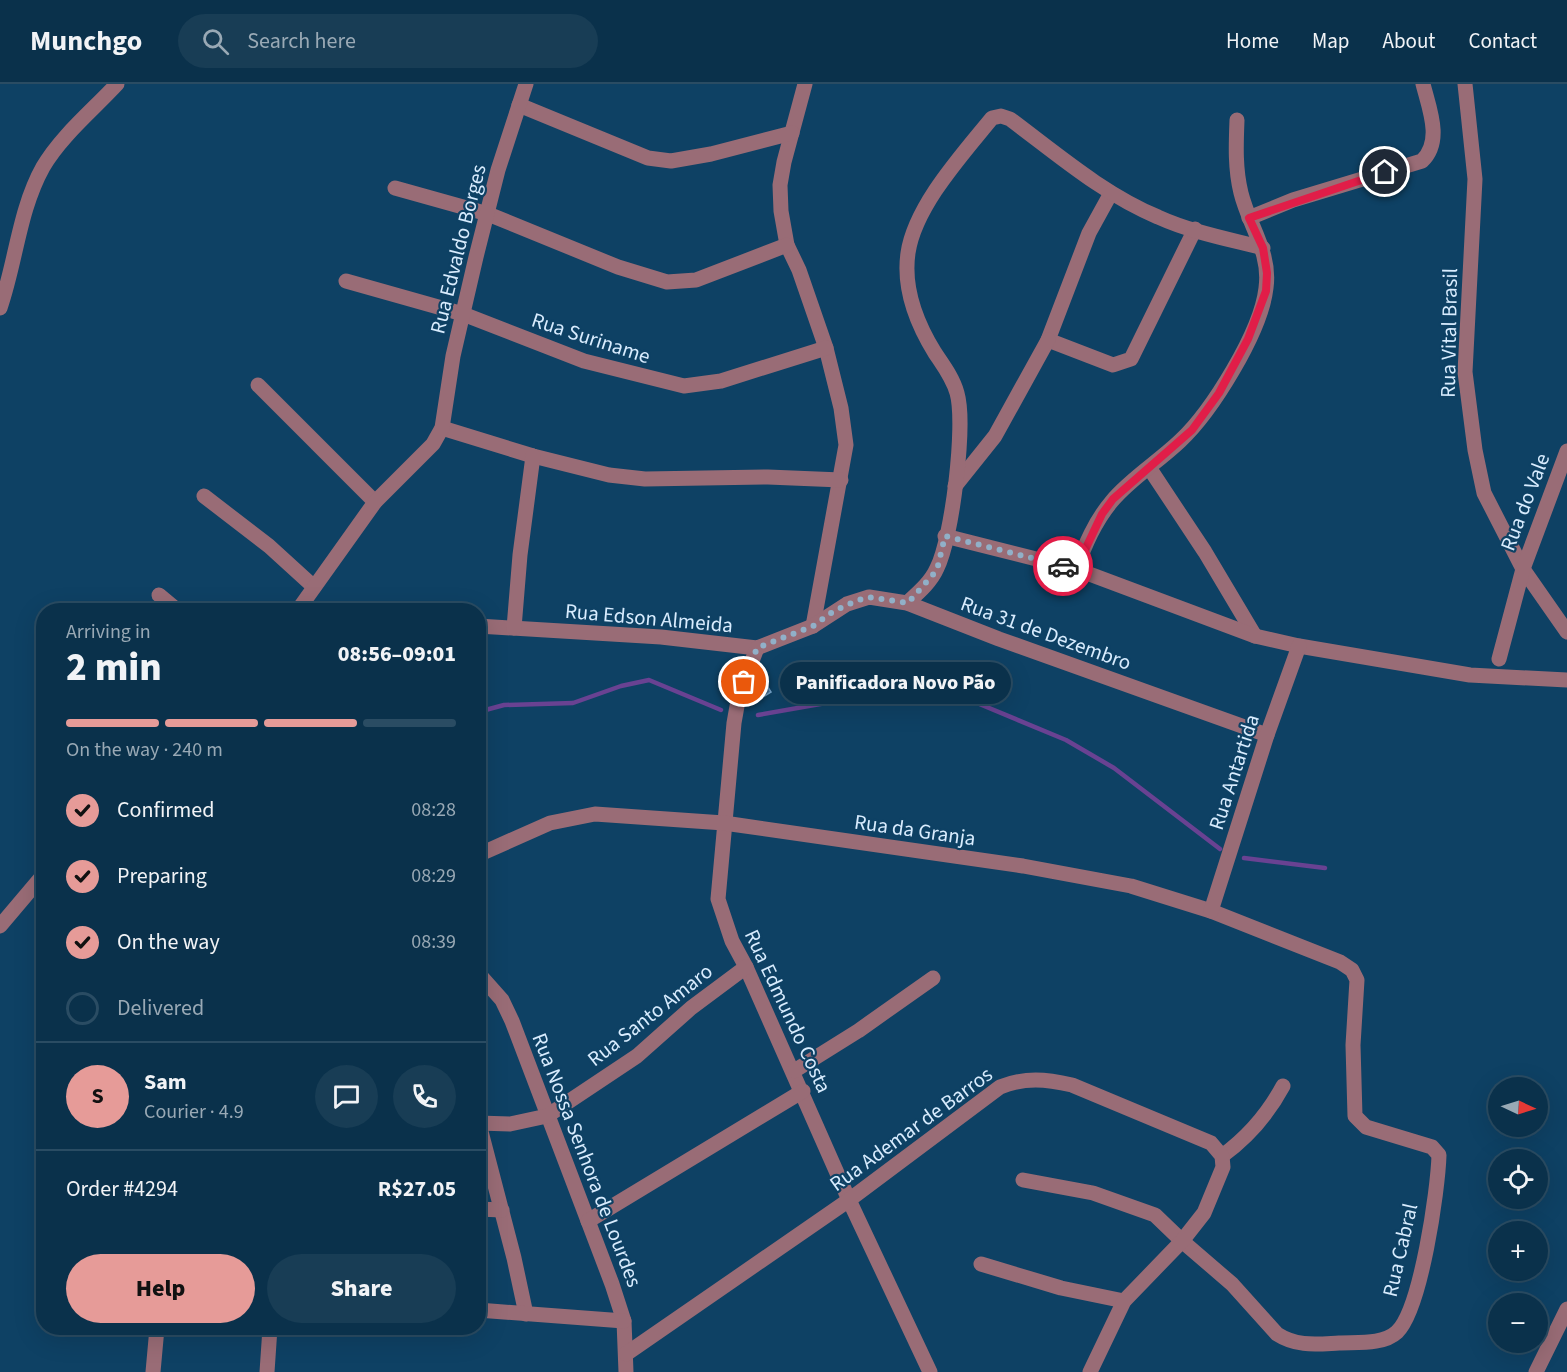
<!DOCTYPE html>
<meta charset="utf-8">
<style>
body{margin:0;font-family:"Source Sans 3",sans-serif;background:#183d55;color:#f1f3f6;height:100vh;display:flex;flex-direction:column;font-size:22px;white-space:nowrap}
*{box-sizing:border-box;margin:0}
p{font-size:20px;color:#99a9b5}
.icon{flex:none;width:33px;height:33px;fill:none;stroke:currentColor;stroke-width:2;stroke-linecap:round;stroke-linejoin:round}
.map{position:relative;flex:1;overflow:hidden}
.sheet{position:absolute;left:36px;top:519px;width:450px;height:732px;display:flex;flex-direction:column;background:#0a314b;border-radius:24px;box-shadow:0 6px 24px #0002,0 0 0 2px #2a4c63}
.sheet>*{flex:none}
.needle{width:39px;rotate:94deg}
.tools{position:absolute;left:1488px;top:993px;display:grid;gap:12px}
.tools a{display:grid;place-items:center;width:60px;height:60px;border-radius:50%;background:#0a314b;box-shadow:0 6px 24px #0002,0 0 0 2px #2a4c63;font-size:30px}
.pin{position:absolute;display:grid;place-items:center;width:51px;height:51px;color:#fff;margin:-26px;border:3px solid #fff;border-radius:50%;box-shadow:0 2px 6px #0007}
.courier{position:absolute;display:grid;place-items:center;width:60px;height:60px;margin:-30px;border:4px solid #e11d48;border-radius:50%;background:#fff;color:#222;box-shadow:0 2px 8px #0007}
.bubble{position:absolute;height:42px;border-radius:21px;background:#0a314b;box-shadow:0 6px 24px #0002,0 0 0 2px #2a4c63;font-size:20px;font-weight:800;line-height:42px;text-align:center}
.headline em{font-style:normal;font-weight:800}
.headline div{display:flex;flex-direction:column-reverse}
.headline{display:flex;align-items:center;justify-content:space-between;height:102px;padding:0 30px}
h1{font-size:39px;font-weight:800;line-height:45px}
.bar{display:grid;grid-template-columns:repeat(4,1fr);gap:9px 6px;align-content:center;height:72px;padding:0 30px}
.bar i{height:8px;border-radius:4px;background:#2a4c63}
.bar .selected{background:#e69b98}
.bar p{grid-column:span 4}
.line{display:flex;align-items:center;gap:15px;padding:0 30px;border-top:2px solid #2a4c63}
.line div{flex:1}
.round{display:grid;place-items:center;flex:none;width:63px;height:63px;border-radius:32px;background:#183d55}
ol{padding:0 30px;list-style:none}
li{display:flex;align-items:center;gap:18px;height:66px}
li p{margin-inline-start:auto}
li .icon{padding:6px;border-radius:50%;background:#e69b98;color:#111;stroke-width:4}
li:last-child{color:#99a9b5}
li i{width:33px;height:33px;border:3px solid #2a4c63;border-radius:50%}
.button{display:flex;gap:12px;margin-top:auto;padding:12px 30px}
.button a{flex:1;height:69px;border-radius:36px;background:#e69b98;color:#111;font-size:24px;font-weight:800;line-height:69px;text-align:center}
.button a+a{background:#183d55;color:#f1f3f6}
header{display:flex;align-items:center;gap:36px;box-sizing:border-box;height:84px;padding:0 30px;background:#0a314b;border-bottom:2px solid #2a4c63}
header strong{font-size:28px}
nav{display:flex;gap:33px;margin-inline-start:auto;font-size:21px}
.search{width:420px;height:54px;background:#183d55;display:flex;align-items:center;gap:15px;box-sizing:border-box;padding:0 21px;border-radius:33px;color:#99a9b5;font-size:22px}
.map>svg:first-child{display:block}
</style>
<header>
<strong>Munchgo</strong>
<div class="search"><svg class="icon" aria-label="search" viewBox="0 0 24 24"><circle cx="10" cy="10" r="6"/><path d="M15 15l6 6"/></svg>Search here</div>
<nav><a>Home</a><a>Map</a><a>About</a><a>Contact</a></nav>
</header>
<div class="map">
<svg width="1567" height="1288" viewBox="0 0 1567 1288">
<rect width="100%" height="100%" fill="#0e4164"/>
<g fill="none" stroke-linecap="round" stroke-linejoin="round">
<g stroke="#694292" stroke-width="4.5">
<path d="M478,628L504,621L573,619L621,602L649,596L721,626"/>
<path d="M758,631L826,619H977L1066,656L1114,684L1220,765"/>
<path d="M1244,774L1325,784"/>
</g>
</g>
<path fill="#47769d" stroke="#78a9d2" stroke-width="1.5" d="M762,594L771,608L758,616L752,606L754,599Z"/>
<g fill="none" stroke-linecap="round" stroke-linejoin="round">
<path stroke="#6e93ae" stroke-width="3" stroke-dasharray="4.5 4.5" stroke-linecap="butt" d="M144,526L149,521"/>
<g stroke="#996c76" stroke-width="15">
<path d="M805,0L784,78L780,101L781,127L787,161L799,186L826,264L841,324L846,361L813,542"/>
<path d="M1465,0L1475,95L1465,288L1475,366L1484,409L1523,485L1567,548"/>
<path d="M519,21L648,74L671,77L711,70L792,49"/>
<path d="M395,104L488,130L618,183L667,198L696,196L787,161"/>
<path d="M1111,109L1089,149L1048,256L1113,281L1131,275L1195,145"/>
<path d="M1249,134L1293,116L1422,77C1443,57 1429,24 1423,0"/>
<path d="M346,197L463,230L584,277L684,302L721,297L826,264"/>
<path d="M0,224C16,178 19,126 43,83C61,52 93,26 117,0"/>
<path d="M258,301L375,418"/>
<path d="M442,344L533,372L609,391L645,395L768,393L841,396"/>
<path d="M1150,385L1205,468L1255,552"/>
<path d="M955,402L995,352L1048,256"/>
<path d="M204,412L269,462L314,503"/>
<path d="M945,452L1076,485L1255,552L1299,562L1470,591L1567,596"/>
<path d="M1076,485C1085,461 1095,437 1112,417C1130,395 1158,378 1180,357C1212,327 1261,248 1266,204C1271,168 1249,142 1241,109C1235,85 1236,61 1237,36"/>
<path d="M159,511L177,526"/>
<path d="M907,519C918,509 931,498 937,484C952,455 966,340 957,309C953,294 943,281 935,269C917,240 903,204 908,169C915,122 962,71 992,34L1001,32L1010,35C1057,70 1103,110 1158,133C1191,148 1228,155 1263,164"/>
<path d="M298,526L375,418L433,360L442,344L453,272L476,173L498,86L526,0"/>
<path d="M478,542L661,553L757,564L813,542L847,520L869,513L907,519L999,555L1267,651"/>
<path d="M514,544L520,471L533,372"/>
<path d="M757,564L739,611L734,639L718,815L732,857L746,883L849,1116L930,1288"/>
<path d="M1499,575L1523,485L1567,367"/>
<path d="M478,771L550,739L595,730L724,739L1023,782L1131,802L1211,827L1340,878L1352,886L1357,896L1353,961L1355,1032L1366,1043L1432,1063L1439,1071C1438,1106 1421,1225 1397,1248C1383,1261 1357,1258 1339,1259C1317,1260 1297,1263 1277,1250L1232,1200L1182,1157L1155,1131L1093,1109L1023,1096"/>
<path d="M1211,827L1267,651L1299,562"/>
<path d="M0,842L44,790"/>
<path d="M478,889L502,916L512,937L612,1200L624,1237L626,1288"/>
<path d="M794,987L858,947L933,894"/>
<path d="M478,1039L510,1040L547,1032L637,972L691,924L746,883"/>
<path d="M479,1040L514,1174L526,1230"/>
<path d="M1222,1072C1248,1053 1268,1030 1283,1002"/>
<path d="M478,1125L502,1126"/>
<path d="M588,1137L803,1007"/>
<path d="M981,1180L1061,1204L1124,1217"/>
<path d="M478,1226L624,1237"/>
<path d="M626,1270L849,1116L1000,1003C1025,993 1046,995 1072,1001L1211,1059L1222,1072L1223,1083L1204,1129L1182,1157L1124,1217L1090,1288"/>
<path d="M153,1288L157,1244"/>
<path d="M267,1288L270,1244"/>
<path d="M1536,1288L1567,1225"/>
</g>
</g>
<g fill="none" stroke-linecap="round" stroke-linejoin="round">
<path stroke="#91b0c8" stroke-width="6" stroke-dasharray="0 10.8" d="M744,598L757,564L813,542L834,527L856,517L868,513L908,519L937,486L945,452L1063,482"/>
<path stroke="#e11d48" stroke-width="8" d="M1063,482L1076,485L1102,430L1113,415L1192,346L1219,309L1248,255L1266,207L1267,189L1263,164L1249,134L1385,88"/>
</g>
<g text-anchor="middle" dominant-baseline="central" stroke-width="4.5" stroke-linejoin="round" paint-order="stroke">
<g font-size="21" fill="#d8ecfe" stroke="#0e4164">
<text transform="translate(458 165) rotate(-76)">Rua Edvaldo Borges</text>
<text transform="translate(1449 249) rotate(-89)">Rua Vital Brasil</text>
<text transform="translate(591 254) rotate(18)">Rua Suriname</text>
<text transform="translate(1525 418) rotate(-69)">Rua do Vale</text>
<text transform="translate(649 534) rotate(5)">Rua Edson Almeida</text>
<text transform="translate(1046 549) rotate(20)">Rua 31 de Dezembro</text>
<text transform="translate(1234 688) rotate(-72)">Rua Antartida</text>
<text transform="translate(915 746) rotate(8)">Rua da Granja</text>
<text transform="translate(788 927) rotate(65)">Rua Edmundo Costa</text>
<text transform="translate(650 931) rotate(-38)">Rua Santo Amaro</text>
<text transform="translate(911 1045) rotate(-36)">Rua Ademar de Barros</text>
<text transform="translate(587 1076) rotate(69)">Rua Nossa Senhora de Lourdes</text>
<text transform="translate(1400 1166) rotate(-77)">Rua Cabral</text>
</g>
</g>
</svg>
<div class="tools">
<a><svg class="needle" viewBox="-14 -14 28 28"><path d="M0-13l5 13h-10z" fill="#e53935"/><path d="M0 13l5-13h-10z" fill="#99a9b5"/></svg></a>
<a><svg class="icon" aria-label="locate" viewBox="0 0 24 24"><circle cx="12" cy="12" r="6"/><path d="M12 2v4M12 18v4M2 12h4M18 12h4"/></svg></a>
<a>+</a>
<a>−</a>
</div>
<div class="pin" style="left:744px;top:598px;background:#ea580c"><svg class="icon" aria-label="bag" viewBox="0 0 24 24"><path d="M5 8h14l-1 12H6zM9 8a3 3 0 0 1 6 0"/></svg></div>
<div class="pin" style="left:1385px;top:88px;background:#1f2937"><svg class="icon" aria-label="home" viewBox="0 0 24 24"><path d="M3 11l9-7 9 7M6 9v11h12V9"/></svg></div>
<div class="courier" style="left:1063px;top:482px"><svg class="icon" aria-label="car" viewBox="0 0 24 24"><path d="M5 17H2v-5l4-1 3-4h7l3 4 3 1v5h-3M9 17h6M6 11h13"/><circle cx="7" cy="17" r="2"/><circle cx="17" cy="17" r="2"/></svg></div>
<div class="bubble" style="left:780px;top:578px;width:231px">Panificadora Novo Pão</div>
<section class="sheet">
<div class="headline"><div><h1>2 min</h1><p>Arriving in</p></div><em>08:56–09:01</em></div>
<div class="bar"><i class="selected"></i><i class="selected"></i><i class="selected"></i><i></i><p>On the way · 240 m</p></div>
<ol>
<li><svg class="icon" aria-label="check" viewBox="0 0 24 24"><path d="M5 12l5 5 9-10"/></svg>Confirmed<p>08:28</p></li>
<li><svg class="icon" aria-label="check" viewBox="0 0 24 24"><path d="M5 12l5 5 9-10"/></svg>Preparing<p>08:29</p></li>
<li><svg class="icon" aria-label="check" viewBox="0 0 24 24"><path d="M5 12l5 5 9-10"/></svg>On the way<p>08:39</p></li>
<li><i></i>Delivered</li>
</ol>
<div class="line" style="height:108px"><b class="round" style="background:#e69b98;color:#111">S</b><div><b>Sam</b><p>Courier · 4.9</p></div><a class="round"><svg class="icon" aria-label="chat" viewBox="0 0 24 24"><path d="M4 5h16v11H9l-5 4z"/></svg></a><a class="round"><svg class="icon" aria-label="phone" viewBox="0 0 24 24"><path d="M5 4h4l2 5-3 2q2 4 5 5l2-3 5 2v4C11 20 4 13 5 4z"/></svg></a></div>
<div class="line" style="height:78px"><div>Order #4294</div><b>R$27.05</b></div>
<div class="button"><a>Help</a><a>Share</a></div>
</section>
</div>
